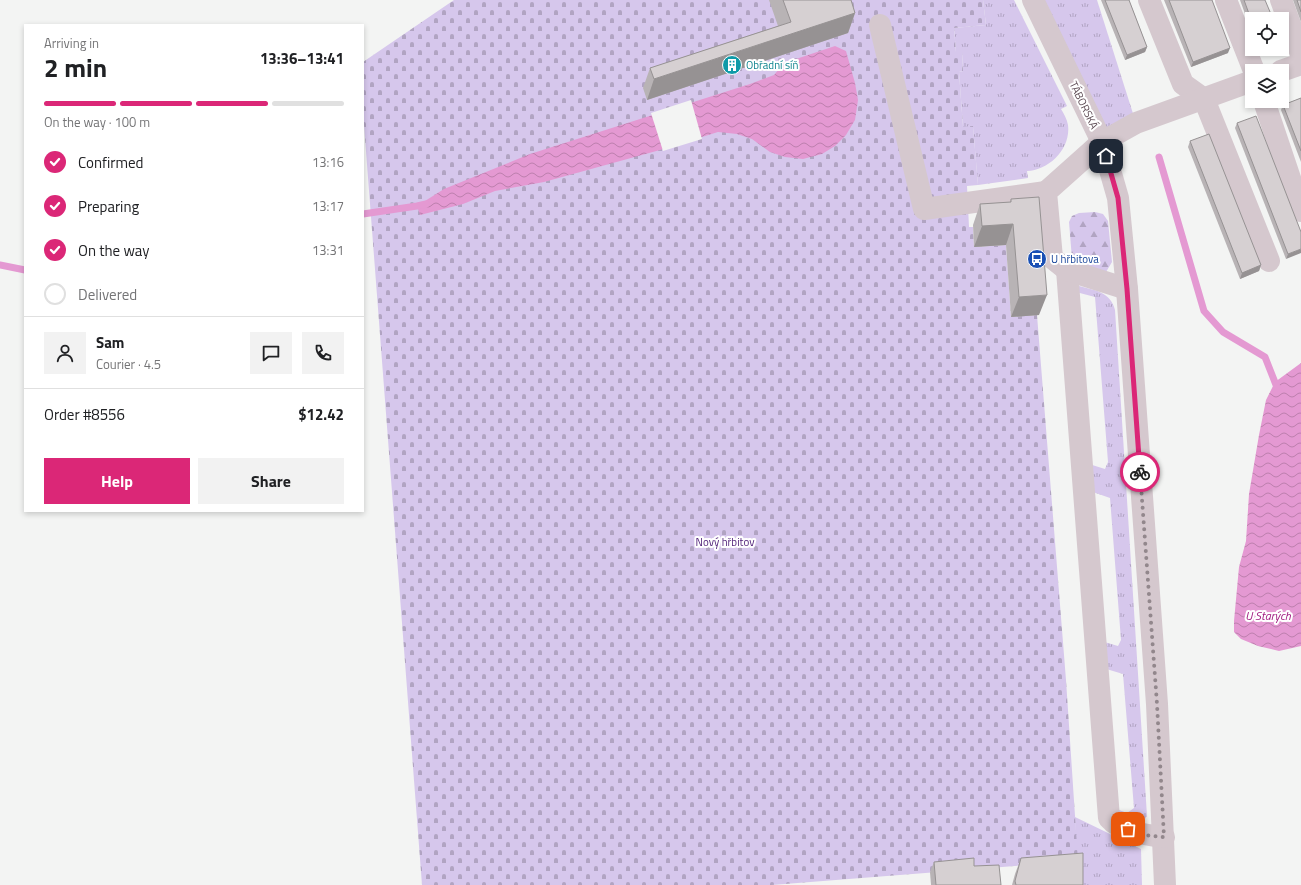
<!DOCTYPE html>
<meta charset="utf-8">
<style>
body{margin:0;font-family:"Titillium Web",sans-serif;background:#f2f2f2;color:#202124;height:100vh;display:flex;flex-direction:column;font-size:15px;white-space:nowrap}
*{box-sizing:border-box;margin:0}
p{font-size:13px;color:#757577}
.icon{flex:none;width:22px;height:22px;fill:none;stroke:currentColor;stroke-width:2;stroke-linecap:round;stroke-linejoin:round}
.map{position:relative;flex:1;overflow:hidden}
.side{position:absolute;left:24px;top:24px;width:340px;height:488px;display:flex;flex-direction:column;background:#fff;border-radius:0px;box-shadow:0 2px 6px #0003}
.side>*{flex:none}
.fabs{position:absolute;left:1245px;top:12px;display:grid;gap:8px}
.fabs a{display:grid;place-items:center;width:44px;height:44px;border-radius:0px;background:#fff;box-shadow:0 2px 6px #0003;font-size:20px}
.pin{position:absolute;display:grid;place-items:center;width:34px;height:34px;color:#fff;margin:-17px;border-radius:8px;box-shadow:0 2px 6px #0006}
.courier{position:absolute;display:grid;place-items:center;width:40px;height:40px;margin:-20px;border:3px solid #db2777;border-radius:50%;background:#fff;color:#222;box-shadow:0 1px 5px #0007}
.headline em{font-style:normal;font-weight:700}
.headline div{display:flex;flex-direction:column-reverse}
.headline{display:flex;align-items:center;justify-content:space-between;height:68px;padding:0 20px}
h1{font-size:26px;font-weight:700;line-height:30px}
.bar{display:grid;grid-template-columns:repeat(4,1fr);gap:6px 4px;align-content:center;height:48px;padding:0 20px}
.bar i{height:5px;border-radius:3px;background:#e0e0e0}
.bar .selected{background:#db2777}
.bar p{grid-column:span 4}
.line{display:flex;align-items:center;gap:10px;padding:0 20px;border-top:1px solid #e0e0e0}
.line div{flex:1}
.round{display:grid;place-items:center;flex:none;width:42px;height:42px;border-radius:0px;background:#f2f2f2}
ol{padding:0 20px;list-style:none}
li{display:flex;align-items:center;gap:12px;height:44px}
li p{margin-inline-start:auto}
li .icon{padding:4px;border-radius:50%;background:#db2777;color:#fff;stroke-width:4}
li:last-child{color:#757577}
li i{width:22px;height:22px;border:2px solid #e0e0e0;border-radius:50%}
.button{display:flex;gap:8px;margin-top:auto;padding:8px 20px}
.button a{flex:1;height:46px;border-radius:0px;background:#db2777;color:#fff;font-size:16px;font-weight:700;line-height:46px;text-align:center}
.button a+a{background:#f2f2f2;color:#202124}
.map>svg:first-child{display:block}
</style>
<div class="map">
<svg width="1301" height="885" viewBox="0 0 1301 885">
<defs>
<pattern id="grass-tufts" width="24" height="20" patternUnits="userSpaceOnUse"><rect width="24" height="20" fill="#d6c7ec"/><path d="M3 7l-1-3M5 7V3M7 7l1-3M15 17l-1-3M17 17v-4M19 17l1-3" fill="none" stroke="#b1a4c2"/></pattern>
<pattern id="forest-firs" width="22" height="20" patternUnits="userSpaceOnUse"><rect width="22" height="20" fill="#d6c7ec"/><path d="M5 1l3.5 6h-7zM16 11l3.5 6h-7z" fill="#b1a4c2"/></pattern>
<pattern id="cemetery-stones" width="16" height="16" patternUnits="userSpaceOnUse"><rect width="16" height="16" fill="#d6c7ec"/><path d="M2 7V4a2 2 0 0 1 4 0v3zM10 15v-3a2 2 0 0 1 4 0v3z" fill="#b1a4c2"/></pattern>
<pattern id="water-waves" width="16" height="10" patternUnits="userSpaceOnUse"><rect width="16" height="10" fill="#e499d2"/><path d="M0 5q4-4 8 0t8 0" fill="none" stroke="#bc7fad"/></pattern>
</defs>
<rect width="100%" height="100%" fill="#f3f4f3"/>
<g fill="url(#grass-tufts)">
<path d="M983,0H1014L1067,106L1061,109C1064,114 1067,119 1068,125C1071,149 1049,170 1027,171L1028,178L978,185L973,127H963L959,72L963,71L962,52H956L954,28L986,25Z"/>
<path d="M1033,0H1097L1136,123L1102,142Z"/>
<path d="M1079,286C1094,290 1111,292 1115,310L1147,816L1140,826L1132,828L1114,808L1127,813L1134,808L1123,674L1103,668L1101,641L1118,646L1121,640L1110,498L1090,491L1089,464L1105,469L1108,462L1095,297L1076,292Z"/>
<path d="M1075,817L1141,849L1142,885H1077Z"/>
</g>
<path fill="url(#forest-firs)" d="M1095,212L1103,214L1108,221L1112,262L1106,272L1076,265L1072,259L1069,222L1072,216L1079,213Z"/>
<path fill="url(#cemetery-stones)" d="M454,0H983L986,25L954,28L956,52H962L963,71L959,72L963,127L973,126L978,185L967,186L969,227H973L974,247L1006,245L1011,317L1037,315L1066,680L1078,861L772,885H422L363,112V62Z"/>
<g fill="url(#water-waves)">
<path d="M835,46L846,51L855,83L858,100L855,120L846,135L835,146L822,154L803,159L785,157L770,152L752,139L737,134L718,132L660,150L544,182L495,191L463,204L420,215L417,206L444,189L530,154L750,84L774,75L784,63Z"/>
<path d="M1301,363V646L1279,651L1258,646L1241,639L1234,632V621L1239,567L1246,541L1249,494L1259,435L1266,400L1275,382Z"/>
</g>
<path fill="#f3f4f3" d="M691,100L702,139L663,151L651,113Z"/>
<g fill="none" stroke-linecap="round" stroke-linejoin="round">
<g stroke="#e499d2" stroke-width="7">
<path d="M1159,157L1204,311L1223,332L1265,357L1278,390"/>
<path d="M363,214L417,206L426,204"/>
<path d="M0,265L25,270"/>
</g>
<g stroke="#d5c8ce" stroke-width="22">
<path d="M1033,0L1102,142L1118,198L1127,289L1157,704L1165,885"/>
<path d="M1149,0L1183,84L1204,99L1269,261"/>
<path d="M1226,0L1254,71"/>
<path d="M1281,0L1301,54"/>
<path d="M880,25L924,209L1046,192"/>
<path d="M1281,71L1301,64"/>
<path d="M1264,101L1301,211"/>
<path d="M1067,270L1109,818C1121,832 1146,835 1164,837"/>
<path d="M1127,289L1067,270L1052,258L1046,192L1102,142L1136,123L1252,81"/>
</g>
</g>
<g fill="#b8b3b5">
<path d="M769,0H851L855,13L848,33L647,100L643,88L650,68L778,26Z"/>
<path d="M1101,0H1129L1147,47L1145,52L1125,60Z"/>
<path d="M1164,0H1212L1228,53L1191,67Z"/>
<path d="M1240,0H1265L1252,19V33Z"/>
<path d="M1293,0H1301V22Z"/>
<path d="M1301,98V162L1281,110L1283,105Z"/>
<path d="M1237,123L1301,232L1286,259L1235,128Z"/>
<path d="M1190,141L1261,265L1259,271L1240,279L1188,147Z"/>
<path d="M1011,199L1039,315L1011,317L1006,245L974,247L973,225L980,204L1010,202Z"/>
<path d="M1021,858L1083,885H1012L1015,874Z"/>
<path d="M934,862L974,866L1001,885H931L930,872Z"/>
</g>
<g fill="#969293">
<path d="M855,13L848,33L647,100L654,79Z"/>
<path d="M1147,47L1145,52L1125,60L1127,55Z"/>
<path d="M1230,48L1228,53L1191,67L1193,62Z"/>
<path d="M1013,224L1006,245L974,247L982,226Z"/>
<path d="M1301,249V253L1286,259L1288,254Z"/>
<path d="M1261,265L1259,271L1240,279L1242,273Z"/>
<path d="M1047,295L1039,315L1011,317L1019,297Z"/>
</g>
<g fill="#d6d0d2" stroke="#969293">
<path d="M783,0H851L855,13L654,79L650,68L791,22Z"/>
<path d="M1105,0H1129L1147,47L1127,55Z"/>
<path d="M1169,0H1212L1230,48L1193,62Z"/>
<path d="M1244,0H1265L1273,19H1252V22Z"/>
<path d="M1297,0H1301V12Z"/>
<path d="M1301,98V151L1283,105Z"/>
<path d="M1256,116L1301,232V249L1288,254L1237,123Z"/>
<path d="M1209,134L1261,265L1242,273L1190,141Z"/>
<path d="M1039,197L1047,295L1019,297L1013,224L982,226L980,204L1011,202V199Z"/>
<path d="M1083,853V885H1016L1015,881L1021,858Z"/>
<path d="M974,858V866L999,865L1001,885H936L934,862Z"/>
</g>
<g fill="none" stroke-linecap="round" stroke-linejoin="round">
<path stroke="#92878c" stroke-width="4" stroke-dasharray="0 7.2" d="M1128,829L1142,835L1164,837L1157,704L1140,472"/>
<path stroke="#db2777" stroke-width="5" d="M1106,156L1118,198L1127,289L1140,472"/>
</g>
<defs>
<symbol id="building-disc" viewBox="-11 -11 22 22"><circle r="9.5" fill="#0f9aa8" stroke="#fff"/><path d="M-4-6H4V6H1V3H-1V6H-4ZM-2.5-4.3h1.7v1.8h-1.7ZM.8-4.3h1.7v1.8H.8ZM-2.5-1h1.7V.8h-1.7ZM.8-1h1.7V.8H.8Z" fill="#fff"/></symbol>
<symbol id="bus-disc" viewBox="-11 -11 22 22"><circle r="9.5" fill="#1a4fb4" stroke="#fff"/><path d="M-5-6H5V4H4V6H2V4H-2V6H-4V4H-5ZM-3.5-4V0h7V-4ZM-3.5 1.2v1.5H-2V1.2ZM2 1.2v1.5H3.5V1.2Z" fill="#fff"/></symbol>
</defs>
<g fill-rule="evenodd">
<use href="#building-disc" x="721" y="54" width="22" height="22"/>
<use href="#bus-disc" x="1026" y="248" width="22" height="22"/>
</g>
<g text-anchor="middle" dominant-baseline="central" stroke-width="4" stroke-linejoin="round" paint-order="stroke">
<g font-size="11" fill="#0d838f" stroke="#fff" text-anchor="start">
<text x="746" y="65">Obřadní síň</text>
</g>
<g font-size="11" fill="#5e4c55" stroke="#fff">
<text transform="translate(1084 105) rotate(64)">TÁBORSKÁ</text>
</g>
<g font-size="11" fill="#164399" stroke="#fff" text-anchor="start">
<text x="1051" y="259">U hřbitova</text>
</g>
<g font-size="11" fill="#51227a" stroke="#fff">
<text x="725" y="542">Nový hřbitov</text>
</g>
<g font-size="12" font-style="italic" fill="#a11c81" stroke="#fff">
<text x="1268" y="615">U Starých</text>
</g>
</g>
</svg>
<div class="fabs">
<a><svg class="icon" aria-label="locate" viewBox="0 0 24 24"><circle cx="12" cy="12" r="6"/><path d="M12 2v4M12 18v4M2 12h4M18 12h4"/></svg></a>
<a><svg class="icon" aria-label="layers" viewBox="0 0 24 24"><path d="M12 4l9 5-9 5-9-5zM3 14l9 5 9-5"/></svg></a>
</div>
<div class="pin" style="left:1128px;top:829px;background:#ea580c"><svg class="icon" aria-label="bag" viewBox="0 0 24 24"><path d="M5 8h14l-1 12H6zM9 8a3 3 0 0 1 6 0"/></svg></div>
<div class="pin" style="left:1106px;top:156px;background:#1f2937"><svg class="icon" aria-label="home" viewBox="0 0 24 24"><path d="M3 11l9-7 9 7M6 9v11h12V9"/></svg></div>
<div class="courier" style="left:1140px;top:472px"><svg class="icon" aria-label="bike" viewBox="0 0 24 24"><circle cx="6" cy="16" r="4"/><circle cx="18" cy="16" r="4"/><path d="M6 16l4-8h5l3 8M10 8l3 8H6M13 5h3"/></svg></div>
<section class="side">
<div class="headline"><div><h1>2 min</h1><p>Arriving in</p></div><em>13:36–13:41</em></div>
<div class="bar"><i class="selected"></i><i class="selected"></i><i class="selected"></i><i></i><p>On the way · 100 m</p></div>
<ol>
<li><svg class="icon" aria-label="check" viewBox="0 0 24 24"><path d="M5 12l5 5 9-10"/></svg>Confirmed<p>13:16</p></li>
<li><svg class="icon" aria-label="check" viewBox="0 0 24 24"><path d="M5 12l5 5 9-10"/></svg>Preparing<p>13:17</p></li>
<li><svg class="icon" aria-label="check" viewBox="0 0 24 24"><path d="M5 12l5 5 9-10"/></svg>On the way<p>13:31</p></li>
<li><i></i>Delivered</li>
</ol>
<div class="line" style="height:72px"><a class="round"><svg class="icon" aria-label="person" viewBox="0 0 24 24"><circle cx="12" cy="8" r="4"/><path d="M4 21q1-7 8-7t8 7"/></svg></a><div><b>Sam</b><p>Courier · 4.5</p></div><a class="round"><svg class="icon" aria-label="chat" viewBox="0 0 24 24"><path d="M4 5h16v11H9l-5 4z"/></svg></a><a class="round"><svg class="icon" aria-label="phone" viewBox="0 0 24 24"><path d="M5 4h4l2 5-3 2q2 4 5 5l2-3 5 2v4C11 20 4 13 5 4z"/></svg></a></div>
<div class="line" style="height:52px"><div>Order #8556</div><b>$12.42</b></div>
<div class="button"><a>Help</a><a>Share</a></div>
</section>
</div>
